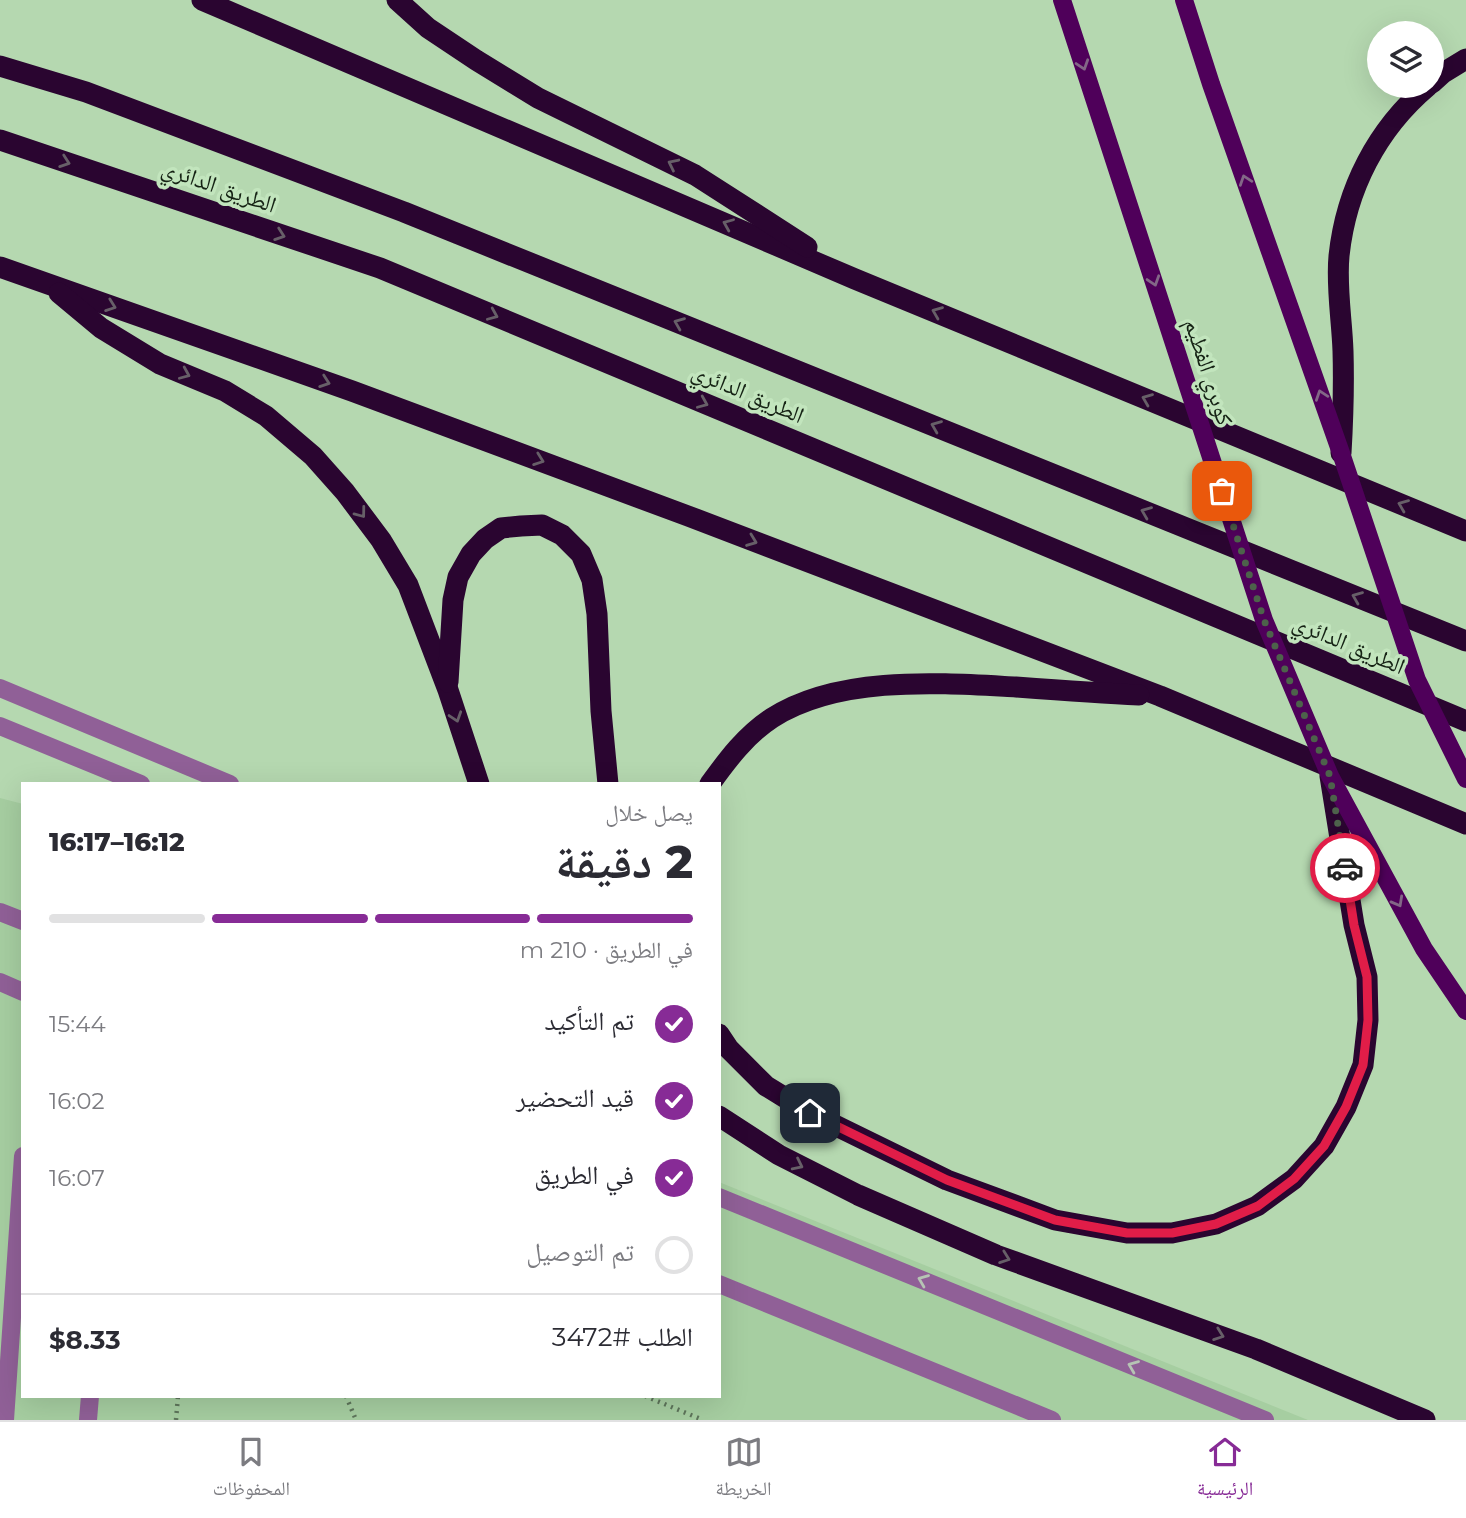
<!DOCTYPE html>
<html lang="ar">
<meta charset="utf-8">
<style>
body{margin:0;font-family:Montserrat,"Noto Naskh Arabic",sans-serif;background:#f2f2f3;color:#2b2b33;direction:rtl;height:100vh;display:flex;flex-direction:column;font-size:26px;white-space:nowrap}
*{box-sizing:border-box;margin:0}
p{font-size:23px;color:#7c7c81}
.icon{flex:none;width:38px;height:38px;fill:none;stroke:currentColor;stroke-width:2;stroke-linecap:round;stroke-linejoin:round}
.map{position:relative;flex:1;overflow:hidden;direction:ltr}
.sheet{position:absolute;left:21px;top:782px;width:700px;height:616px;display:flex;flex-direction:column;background:#fff;border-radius:0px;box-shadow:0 7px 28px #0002;direction:rtl}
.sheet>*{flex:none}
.controls{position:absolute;left:1367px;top:21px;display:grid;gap:14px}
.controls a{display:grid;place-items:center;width:77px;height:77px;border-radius:50%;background:#fff;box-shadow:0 7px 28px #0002;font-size:35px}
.pin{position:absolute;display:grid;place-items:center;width:60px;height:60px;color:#fff;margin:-30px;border-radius:14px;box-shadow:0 4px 10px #0006}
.courier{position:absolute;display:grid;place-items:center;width:70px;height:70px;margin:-35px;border:5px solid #e11d48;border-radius:50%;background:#fff;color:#222;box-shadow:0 2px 9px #0007}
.overview em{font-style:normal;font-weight:800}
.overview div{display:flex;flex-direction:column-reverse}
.overview{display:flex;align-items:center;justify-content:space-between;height:119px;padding:0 28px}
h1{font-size:46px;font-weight:800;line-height:52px}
.bar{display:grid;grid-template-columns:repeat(4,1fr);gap:10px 7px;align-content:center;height:84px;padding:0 28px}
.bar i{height:9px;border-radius:5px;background:#e1e1e2}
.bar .on{background:#872b96}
.bar p{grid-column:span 4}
.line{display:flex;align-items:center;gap:18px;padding:0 28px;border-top:2px solid #e1e1e2}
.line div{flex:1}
ol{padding:0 28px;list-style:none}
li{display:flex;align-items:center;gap:21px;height:77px}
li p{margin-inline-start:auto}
li .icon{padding:7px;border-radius:50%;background:#872b96;color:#fff;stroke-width:4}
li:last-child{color:#7c7c81}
li i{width:38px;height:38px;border:4px solid #e1e1e2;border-radius:50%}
.dock{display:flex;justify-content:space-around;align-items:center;height:98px;border-top:2px solid #e1e1e2;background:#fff;font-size:19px;color:#7c7c81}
.dock a{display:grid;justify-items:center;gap:4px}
.dock .on{color:#872b96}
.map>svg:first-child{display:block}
</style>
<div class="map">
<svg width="1466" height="1420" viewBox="0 0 1466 1420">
<rect width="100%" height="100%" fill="#b5d8b0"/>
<path fill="#a6cea1" d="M0,798L23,804V1396H719V1182L1308,1420H0Z"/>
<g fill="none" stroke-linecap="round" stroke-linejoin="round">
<g stroke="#5e755b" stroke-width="4.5" stroke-dasharray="2 5" stroke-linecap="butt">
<path d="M346,1396L356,1420"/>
<path d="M645,1396L703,1420"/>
<path d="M176,1420L178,1396"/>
</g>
<g stroke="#906097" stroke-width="18">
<path d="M0,688L230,784"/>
<path d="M0,726L141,784"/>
<path d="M0,912L23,921"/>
<path d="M0,982L23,992"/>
<path d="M719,1197L1265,1420"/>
<path d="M719,1284L1052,1420"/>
<path d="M5,1420L23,1156"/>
<path d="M88,1420L90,1396"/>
</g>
<g stroke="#2a0530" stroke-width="21">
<path d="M202,0L855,279L1466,531"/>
<path d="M397,0L428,28L476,60L538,98L695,175L807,247"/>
<path d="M0,66L86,92L404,212L1466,641"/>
<path d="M1432,83L1443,73L1466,59"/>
<path d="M0,140L380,268L1466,721"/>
<path d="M0,267L352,391L688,516L1160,696L1466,824"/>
<path d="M59,293L101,328L160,364L225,391L266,416L313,456L345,492L381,540L408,585L448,690L479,784"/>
<path d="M1341,453C1343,419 1344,385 1343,351C1342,320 1336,287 1339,256C1346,189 1377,129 1428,86"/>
<path d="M448,682L453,600L458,577L471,554L485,539L501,528L521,526L542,525L562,535L581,554L592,580L597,614L601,711L608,784"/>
<path d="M710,784C728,759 746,735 772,718C839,675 940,683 1016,687C1057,690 1098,693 1139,695"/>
<path d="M719,1034L729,1049L766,1086L810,1113L947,1180L1055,1220L1127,1233H1172L1216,1224L1257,1206L1294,1179L1324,1146L1346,1107L1363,1065L1368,1020L1367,977L1354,925L1330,776"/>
<path d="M719,1116L779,1155L858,1195L996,1255L1256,1349L1425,1420"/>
</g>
<g stroke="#4f005a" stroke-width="18">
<path d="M1062,0L1264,620L1330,776L1424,949L1466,1011"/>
<path d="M1184,0L1211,84L1341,453L1417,680L1466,779"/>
</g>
</g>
<defs><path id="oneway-chevron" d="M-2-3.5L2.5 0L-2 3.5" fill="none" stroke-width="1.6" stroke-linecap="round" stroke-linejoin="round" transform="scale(1.75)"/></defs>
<g stroke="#836787">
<use href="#oneway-chevron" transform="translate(1083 65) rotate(72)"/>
<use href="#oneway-chevron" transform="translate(1245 180) rotate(-109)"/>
<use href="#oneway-chevron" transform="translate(1154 281) rotate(72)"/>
<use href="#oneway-chevron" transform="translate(1321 395) rotate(-109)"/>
<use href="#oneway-chevron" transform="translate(1398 902) rotate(61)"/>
</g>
<g stroke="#675f68">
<use href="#oneway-chevron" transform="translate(65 162) rotate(19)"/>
<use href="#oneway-chevron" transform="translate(673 164) rotate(-154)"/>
<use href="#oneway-chevron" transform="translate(728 224) rotate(-157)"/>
<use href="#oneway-chevron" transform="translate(280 235) rotate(19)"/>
<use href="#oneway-chevron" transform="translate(111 306) rotate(20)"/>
<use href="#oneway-chevron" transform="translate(937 312) rotate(-158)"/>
<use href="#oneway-chevron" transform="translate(493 315) rotate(23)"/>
<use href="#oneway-chevron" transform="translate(679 323) rotate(-158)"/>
<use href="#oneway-chevron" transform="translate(185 374) rotate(23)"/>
<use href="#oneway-chevron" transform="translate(325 382) rotate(19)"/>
<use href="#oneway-chevron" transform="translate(1147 399) rotate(-158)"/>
<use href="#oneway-chevron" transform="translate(703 403) rotate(23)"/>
<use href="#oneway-chevron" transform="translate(936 426) rotate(-158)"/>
<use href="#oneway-chevron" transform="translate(539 460) rotate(20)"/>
<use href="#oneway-chevron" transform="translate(1403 505) rotate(-158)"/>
<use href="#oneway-chevron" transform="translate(1146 512) rotate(-158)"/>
<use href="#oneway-chevron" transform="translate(361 513) rotate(53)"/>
<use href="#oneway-chevron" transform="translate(752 541) rotate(21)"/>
<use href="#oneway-chevron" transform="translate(1357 597) rotate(-158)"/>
<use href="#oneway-chevron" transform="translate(456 717) rotate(72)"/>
<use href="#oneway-chevron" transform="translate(798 1165) rotate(26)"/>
<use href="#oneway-chevron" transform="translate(1005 1258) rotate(20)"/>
<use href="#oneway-chevron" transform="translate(1219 1335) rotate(20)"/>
</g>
<g stroke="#b6c4b4">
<use href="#oneway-chevron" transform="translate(923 1280) rotate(-158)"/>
<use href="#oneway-chevron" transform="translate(1133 1366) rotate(-158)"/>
</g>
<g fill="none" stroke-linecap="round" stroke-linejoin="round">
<path stroke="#4d624b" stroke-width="7" stroke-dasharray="0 12.6" d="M1222,491L1264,620L1330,776L1345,868"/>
<path stroke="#e11d48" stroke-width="9" d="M810,1113L947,1180L1055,1220L1127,1233H1172L1216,1224L1258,1206L1294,1179L1324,1146L1346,1107L1363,1065L1368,1020L1367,977L1354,925L1345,868"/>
</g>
<g text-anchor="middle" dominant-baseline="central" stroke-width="7" stroke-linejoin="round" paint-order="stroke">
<g font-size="23" fill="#152214" stroke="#c2e5bd">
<text transform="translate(219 186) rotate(19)">الطريق الدائري</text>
<text transform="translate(1209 372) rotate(72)">كوبري الفطيم</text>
<text transform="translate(748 393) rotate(23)">الطريق الدائري</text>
<text transform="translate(1349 644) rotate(23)">الطريق الدائري</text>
</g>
</g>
</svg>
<div class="controls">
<a><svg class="icon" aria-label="layers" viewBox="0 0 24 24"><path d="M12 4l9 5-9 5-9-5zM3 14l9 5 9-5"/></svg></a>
</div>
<div class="pin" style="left:1222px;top:491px;background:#ea580c"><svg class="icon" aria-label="bag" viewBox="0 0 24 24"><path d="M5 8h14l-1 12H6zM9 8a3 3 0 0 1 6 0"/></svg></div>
<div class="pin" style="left:810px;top:1113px;background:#1f2937"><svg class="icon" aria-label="home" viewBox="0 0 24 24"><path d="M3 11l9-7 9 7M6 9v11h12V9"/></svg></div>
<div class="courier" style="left:1345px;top:868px"><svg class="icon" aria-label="car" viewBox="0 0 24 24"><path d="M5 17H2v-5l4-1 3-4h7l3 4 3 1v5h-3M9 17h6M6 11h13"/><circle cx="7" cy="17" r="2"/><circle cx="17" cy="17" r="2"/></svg></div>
<section class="sheet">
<div class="overview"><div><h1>2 دقيقة</h1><p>يصل خلال</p></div><em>16:12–16:17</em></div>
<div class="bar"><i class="on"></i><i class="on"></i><i class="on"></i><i></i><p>في الطريق · 210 m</p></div>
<ol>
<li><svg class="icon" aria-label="check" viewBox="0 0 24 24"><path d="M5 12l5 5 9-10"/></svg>تم التأكيد<p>15:44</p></li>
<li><svg class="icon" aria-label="check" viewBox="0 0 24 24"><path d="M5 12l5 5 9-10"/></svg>قيد التحضير<p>16:02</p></li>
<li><svg class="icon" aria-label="check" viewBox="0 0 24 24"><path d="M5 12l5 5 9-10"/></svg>في الطريق<p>16:07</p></li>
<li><i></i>تم التوصيل</li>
</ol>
<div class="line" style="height:91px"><div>الطلب #3472</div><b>$8.33</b></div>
</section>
</div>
<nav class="dock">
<a class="on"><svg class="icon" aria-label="home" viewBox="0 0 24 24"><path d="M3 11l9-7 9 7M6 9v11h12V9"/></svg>الرئيسية</a>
<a><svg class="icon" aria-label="map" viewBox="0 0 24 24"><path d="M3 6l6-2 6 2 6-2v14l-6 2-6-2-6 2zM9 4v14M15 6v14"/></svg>الخريطة</a>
<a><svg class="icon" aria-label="saved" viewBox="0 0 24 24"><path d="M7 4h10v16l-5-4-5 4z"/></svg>المحفوظات</a>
</nav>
